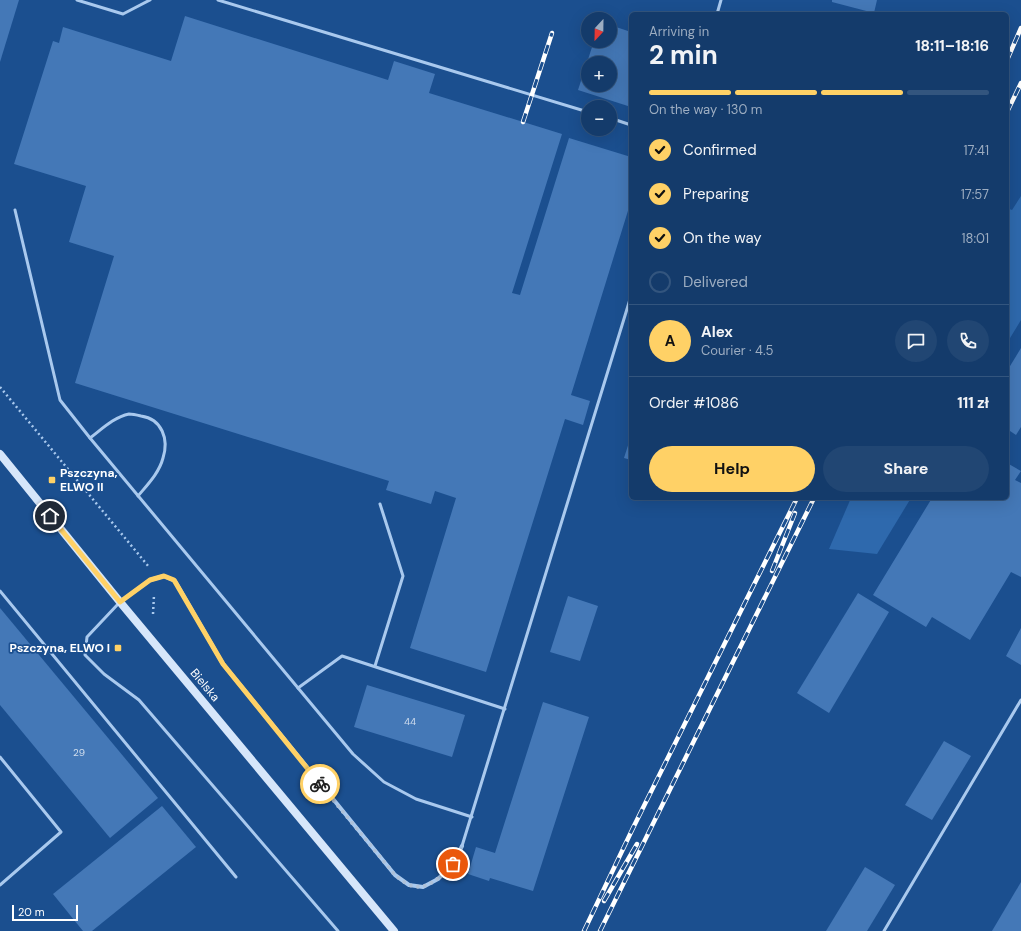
<!DOCTYPE html>
<meta charset="utf-8">
<style>
body{margin:0;font-family:"DM Sans",sans-serif;background:#214673;color:#f1f3f6;height:100vh;display:flex;flex-direction:column;font-size:15px;white-space:nowrap}
*{box-sizing:border-box;margin:0}
p{font-size:13px;color:#9dadc1}
.icon{flex:none;width:22px;height:22px;fill:none;stroke:currentColor;stroke-width:2;stroke-linecap:round;stroke-linejoin:round}
.map{position:relative;flex:1;overflow:hidden}
.details{position:absolute;left:629px;top:12px;width:380px;height:488px;display:flex;flex-direction:column;background:#143b6b;border-radius:6px;box-shadow:0 4px 16px #0002,0 0 0 1px #33557e}
.details>*{flex:none}
.needle{width:26px;rotate:202deg}
.buttons{position:absolute;left:581px;top:12px;display:grid;gap:8px}
.buttons a{display:grid;place-items:center;width:36px;height:36px;border-radius:50%;background:#143b6b;box-shadow:0 4px 16px #0002,0 0 0 1px #33557e;font-size:20px}
.scale{position:absolute;left:12px;bottom:10px;width:66px;box-sizing:border-box;padding-left:4px;border:2px solid #fff;border-top:0;font-size:11px;line-height:14px;white-space:nowrap;color:#fff;-webkit-text-stroke:3px #1b4f8f;paint-order:stroke}
.pin{position:absolute;display:grid;place-items:center;width:34px;height:34px;color:#fff;margin:-17px;border:2px solid #fff;border-radius:50%;box-shadow:0 1px 4px #0007}
.courier{position:absolute;display:grid;place-items:center;width:40px;height:40px;margin:-20px;border:3px solid #ffd166;border-radius:50%;background:#fff;color:#222;box-shadow:0 1px 5px #0007}
.summary em{font-style:normal;font-weight:700}
.summary div{display:flex;flex-direction:column-reverse}
.summary{display:flex;align-items:center;justify-content:space-between;height:68px;padding:0 20px}
h1{font-size:26px;font-weight:700;line-height:30px}
.bar{display:grid;grid-template-columns:repeat(4,1fr);gap:6px 4px;align-content:center;height:48px;padding:0 20px}
.bar i{height:5px;border-radius:3px;background:#33557e}
.bar .on{background:#ffd166}
.bar p{grid-column:span 4}
.line{display:flex;align-items:center;gap:10px;padding:0 20px;border-top:1px solid #33557e}
.line div{flex:1}
.round{display:grid;place-items:center;flex:none;width:42px;height:42px;border-radius:21px;background:#214673}
ol{padding:0 20px;list-style:none}
li{display:flex;align-items:center;gap:12px;height:44px}
li p{margin-inline-start:auto}
li .icon{padding:4px;border-radius:50%;background:#ffd166;color:#111;stroke-width:4}
li:last-child{color:#9dadc1}
li i{width:22px;height:22px;border:2px solid #33557e;border-radius:50%}
.primary-button{display:flex;gap:8px;margin-top:auto;padding:8px 20px}
.primary-button a{flex:1;height:46px;border-radius:24px;background:#ffd166;color:#111;font-size:16px;font-weight:700;line-height:46px;text-align:center}
.primary-button a+a{background:#214673;color:#f1f3f6}
.map>svg:first-child{display:block}
</style>
<div class="map">
<svg width="1021" height="931" viewBox="0 0 1021 931">
<rect width="100%" height="100%" fill="#1b4f8f"/>
<g fill="#2e69ad">
<path d="M1021,196V320L1007,343V208L1012,210Z"/>
<path d="M851,498H911L877,554L829,549Z"/>
</g>
<g fill="#4478b7" fill-rule="evenodd">
<path d="M0,0H19L0,62Z"/>
<path d="M832,0H877L874,13L832,2Z"/>
<path d="M185,16L388,80L394,61L435,74L429,93L562,134L512,293L520,295L569,138L631,157V201L571,395L590,401L583,425L565,419L486,672L410,648L456,498L435,491L431,504L386,490L389,481L75,383L114,256L69,242L86,186L14,164L53,41L59,43L63,27L171,61Z"/>
<path d="M610,25L631,32V107L578,90L594,41H610ZM588,63H610V85H588Z"/>
<path d="M1021,348V427L1016,435L1007,429V371Z"/>
<path d="M631,436V460L624,458Z"/>
<path d="M1007,463L1021,471L1015,480L1021,483V577L1011,572L970,640L932,617L926,627L873,595L932,498H1007Z"/>
<path d="M858,593L889,612L829,713L797,693Z"/>
<path d="M568,596L598,606L580,661L550,652Z"/>
<path d="M0,608L158,798L110,838L0,705Z"/>
<path d="M1021,628V665L1006,656Z"/>
<path d="M367,685L465,715L452,757L354,727Z"/>
<path d="M543,702L589,717L533,891L490,878L489,881L468,874L476,847L495,853Z"/>
<path d="M944,741L971,756L932,820L905,805Z"/>
<path d="M162,806L196,847L92,931H83L53,894Z"/>
<path d="M865,867L895,885L867,931H826Z"/>
<path d="M1021,882V931H992Z"/>
</g>
<g fill="none" stroke-linecap="round" stroke-linejoin="round">
<g stroke="#a9c9ee" stroke-width="2.5" stroke-dasharray="2 3" stroke-linecap="butt">
<path d="M0,387L149,567"/>
<path d="M153,614L154,595"/>
</g>
<g stroke="#a9c9ee" stroke-width="3">
<path d="M77,0L123,14L150,0"/>
<path d="M218,0L588,112"/>
<path d="M717,14L721,0"/>
<path d="M610,118L631,125"/>
<path d="M15,210L60,400L90,438L353,754L384,782L416,799L472,817"/>
<path d="M90,438C102,429 114,417 129,414C133,414 137,415 141,416C162,419 169,439 163,458C159,473 148,484 138,496"/>
<path d="M0,591L236,877"/>
<path d="M119,603L87,637L85,655L104,674L139,700L338,931"/>
<path d="M375,666L403,576L380,504"/>
<path d="M298,688L342,656L505,709"/>
<path d="M0,757L61,832L0,885"/>
<path d="M462,846L631,296"/>
<path d="M884,931L1021,700"/>
</g>
<path stroke="#a9c9ee" stroke-width="4" d="M120,602L150,580L164,576L175,581L223,664L395,875L409,885L423,887L438,879L453,864L462,846"/>
<path stroke="#d6e6fa" stroke-width="8" d="M0,454L120,602L394,931"/>
<defs>
<g id="rail">
<path d="M1007,60L1021,28"/>
<path d="M1007,112L1021,83"/>
<path d="M523,122L552,33"/>
<path d="M772,571L795,513"/>
<path d="M604,901L637,844"/>
<path d="M584,931L633,828L797,498"/>
<path d="M600,931L814,498"/>
</g>
</defs>
<use href="#rail" stroke="#fff" stroke-width="4.5"/>
<use href="#rail" stroke="#1b4f8f" stroke-width="3" stroke-dasharray="9" stroke-linecap="butt"/>
</g>
<g fill="none" stroke-linecap="round" stroke-linejoin="round">
<path stroke="#afc1d8" stroke-width="4" stroke-dasharray="0 7.2" d="M320,784L395,875C399,878 403,882 408,884C425,894 442,875 453,864"/>
<path stroke="#ffd166" stroke-width="5" d="M50,516L120,602L150,580L164,576L174,580L223,664L320,784"/>
</g>
<g fill="#ffd166" stroke="#1b4f8f" stroke-width="1.5">
<rect x="48" y="476" width="8" height="8" rx="2"/>
<rect x="114" y="644" width="8" height="8" rx="2"/>
</g>
<g text-anchor="middle" dominant-baseline="central" stroke-width="3.5" stroke-linejoin="round" paint-order="stroke">
<g font-size="10" fill="#d0dded">
<text x="410" y="721">44</text>
<text x="79" y="752">29</text>
</g>
<g font-size="12" font-weight="bold" fill="#fff" stroke="#1b4f8f" text-anchor="start">
<text x="60" y="473">Pszczyna,<tspan x="60" dy="14">ELWO II</tspan></text>
<text x="110" y="648" text-anchor="end">Pszczyna, ELWO I</text>
</g>
<g font-size="12" fill="#fff" stroke="#1b4f8f">
<text transform="translate(205 685) rotate(50)">Bielska</text>
</g>
</g>
</svg>
<div class="buttons">
<a><svg class="needle" viewBox="-14 -14 28 28"><path d="M0-13l5 13h-10z" fill="#e53935"/><path d="M0 13l5-13h-10z" fill="#9dadc1"/></svg></a>
<a>+</a>
<a>−</a>
</div>
<div class="scale">20 m</div>
<div class="pin" style="left:453px;top:864px;background:#ea580c"><svg class="icon" aria-label="bag" viewBox="0 0 24 24"><path d="M5 8h14l-1 12H6zM9 8a3 3 0 0 1 6 0"/></svg></div>
<div class="pin" style="left:50px;top:516px;background:#1f2937"><svg class="icon" aria-label="home" viewBox="0 0 24 24"><path d="M3 11l9-7 9 7M6 9v11h12V9"/></svg></div>
<div class="courier" style="left:320px;top:784px"><svg class="icon" aria-label="bike" viewBox="0 0 24 24"><circle cx="6" cy="16" r="4"/><circle cx="18" cy="16" r="4"/><path d="M6 16l4-8h5l3 8M10 8l3 8H6M13 5h3"/></svg></div>
<section class="details">
<div class="summary"><div><h1>2 min</h1><p>Arriving in</p></div><em>18:11–18:16</em></div>
<div class="bar"><i class="on"></i><i class="on"></i><i class="on"></i><i></i><p>On the way · 130 m</p></div>
<ol>
<li><svg class="icon" aria-label="check" viewBox="0 0 24 24"><path d="M5 12l5 5 9-10"/></svg>Confirmed<p>17:41</p></li>
<li><svg class="icon" aria-label="check" viewBox="0 0 24 24"><path d="M5 12l5 5 9-10"/></svg>Preparing<p>17:57</p></li>
<li><svg class="icon" aria-label="check" viewBox="0 0 24 24"><path d="M5 12l5 5 9-10"/></svg>On the way<p>18:01</p></li>
<li><i></i>Delivered</li>
</ol>
<div class="line" style="height:72px"><b class="round" style="background:#ffd166;color:#111">A</b><div><b>Alex</b><p>Courier · 4.5</p></div><a class="round"><svg class="icon" aria-label="chat" viewBox="0 0 24 24"><path d="M4 5h16v11H9l-5 4z"/></svg></a><a class="round"><svg class="icon" aria-label="phone" viewBox="0 0 24 24"><path d="M5 4h4l2 5-3 2q2 4 5 5l2-3 5 2v4C11 20 4 13 5 4z"/></svg></a></div>
<div class="line" style="height:52px"><div>Order #1086</div><b>111 zł</b></div>
<div class="primary-button"><a>Help</a><a>Share</a></div>
</section>
</div>
